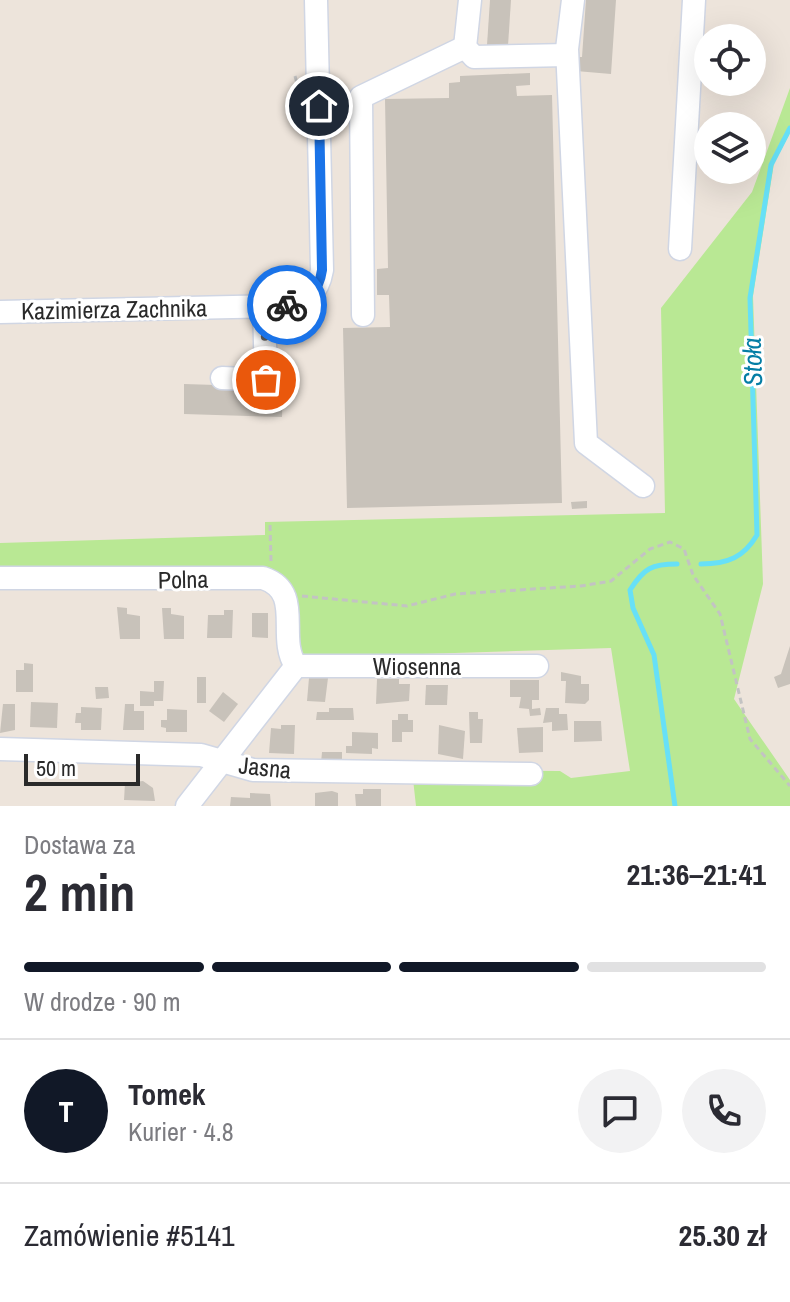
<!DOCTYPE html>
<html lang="pl">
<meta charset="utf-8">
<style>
body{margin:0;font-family:"Archivo Narrow",sans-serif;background:#f2f2f3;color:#2b2b33;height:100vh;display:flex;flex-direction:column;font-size:30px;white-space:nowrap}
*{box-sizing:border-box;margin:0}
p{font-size:26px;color:#7c7c81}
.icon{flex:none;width:44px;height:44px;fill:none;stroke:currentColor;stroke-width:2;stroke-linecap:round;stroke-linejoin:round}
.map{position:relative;height:806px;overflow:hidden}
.side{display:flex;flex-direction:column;background:#fff;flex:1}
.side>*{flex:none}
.controls{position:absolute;left:694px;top:24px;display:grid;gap:16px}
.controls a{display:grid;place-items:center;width:72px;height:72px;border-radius:50%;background:#fff;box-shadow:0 8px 32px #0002;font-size:40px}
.scale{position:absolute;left:24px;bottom:20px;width:116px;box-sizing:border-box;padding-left:8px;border:4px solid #2a2a2a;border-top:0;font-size:22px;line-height:28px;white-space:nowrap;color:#2a2a2a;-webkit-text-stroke:6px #fff;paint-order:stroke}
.pin{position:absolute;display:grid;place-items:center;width:68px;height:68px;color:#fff;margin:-34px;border:4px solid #fff;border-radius:50%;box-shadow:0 2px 8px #0007}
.courier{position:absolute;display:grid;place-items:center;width:80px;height:80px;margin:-40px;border:6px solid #1a73e8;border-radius:50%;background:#fff;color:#222;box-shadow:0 2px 10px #0007}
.overview em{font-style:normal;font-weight:700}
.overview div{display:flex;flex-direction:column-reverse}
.overview{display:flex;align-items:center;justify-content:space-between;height:136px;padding:0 24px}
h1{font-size:52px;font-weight:700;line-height:60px}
.bar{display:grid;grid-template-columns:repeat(4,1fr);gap:12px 8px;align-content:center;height:96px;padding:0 24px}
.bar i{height:10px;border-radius:6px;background:#e1e1e2}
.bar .on{background:#111827}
.bar p{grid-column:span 4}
.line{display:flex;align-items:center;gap:20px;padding:0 24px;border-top:2px solid #e1e1e2}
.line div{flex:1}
.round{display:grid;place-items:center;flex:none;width:84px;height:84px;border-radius:42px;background:#f2f2f3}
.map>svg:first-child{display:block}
</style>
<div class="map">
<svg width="790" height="806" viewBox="0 0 790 806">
<rect width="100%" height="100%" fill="#ede4db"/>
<path fill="#b9e894" d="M790,88V133L774,163L753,296L763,584L734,699L790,780V806H416L412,770L560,771L571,778L630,771L611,648L295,658L292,593L269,567H0V543L265,535V522L665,513L661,308L752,192Z"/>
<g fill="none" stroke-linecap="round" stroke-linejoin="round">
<g stroke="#67e0f7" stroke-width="5">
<path d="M701,564C728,564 744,557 757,535L750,298L771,165L790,128"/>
<path d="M675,806L654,655L633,608L630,590C644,568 652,564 677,564"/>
</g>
</g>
<g fill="#c8c2ba">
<path d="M490,0H511L508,46L487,45Z"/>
<path d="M586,0H616L611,74L576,71L578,57H582Z"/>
<path d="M530,73V85L516,86L517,96L552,95L562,503L347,508L343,328L390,327L389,295H377V269L388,268L385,99L449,98V83L460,82V76Z"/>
<path d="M184,384L283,387L282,417L184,414Z"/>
<path d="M587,501V508L572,509L571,502Z"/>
<path d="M117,607L127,608V614L140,616V639H120Z"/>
<path d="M162,608H171V614L184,616V639H164Z"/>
<path d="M224,610H233L232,638H207L208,615H224Z"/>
<path d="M252,613H268V638L252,637Z"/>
<path d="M790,646V684L778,688L774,677L781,674Z"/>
<path d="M24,663L33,664V692H16V670H24Z"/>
<path d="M561,672L581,676V684H589V700L585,704L565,703L566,681H561Z"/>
<rect x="197" y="677" width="9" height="26"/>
<path d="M309,678H328L325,702L307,701Z"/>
<path d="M377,679H399V684H410L409,701L376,704Z"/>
<path d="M510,680H539V700H532V709L540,708L541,715L530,716L529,709L519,708L521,697H510Z"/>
<path d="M154,681H164L163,701H154V706H140V691L154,692Z"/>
<path d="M426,685H448L447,705H425Z"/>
<path d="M95,687H108L109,698L96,699Z"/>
<path d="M223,692L238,704L224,722L209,711Z"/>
<path d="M31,702L58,703L57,728L30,727Z"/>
<path d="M3,704H15V730L0,733Z"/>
<path d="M125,704H134V711H144V730H123Z"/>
<path d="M81,707L102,708L101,730H81V723H75L76,713H81Z"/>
<path d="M329,708H353L354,720H316L317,712H329Z"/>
<path d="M546,708H559V714H567L568,730L552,731V722L543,723Z"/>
<path d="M167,709L187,710V732H166V728L161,727V720H167Z"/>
<path d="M469,712H478V719H483L482,743H470Z"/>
<path d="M398,714H408V720H413V732H402V742H392V720H398Z"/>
<path d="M574,721H601L602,741L574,742Z"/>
<path d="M281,725H295L294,754L269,753L271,728L281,729Z"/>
<path d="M439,725L465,731L463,759L438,754Z"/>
<path d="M543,727V752L519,753L517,728Z"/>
<path d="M352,732L378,733V749L372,748V754L346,753V746H352Z"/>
<path d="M322,752H342V763H321Z"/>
<path d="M143,781L153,788L155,801L124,800L125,783Z"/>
<path d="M363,789H381V806H356L355,794H363Z"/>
<path d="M332,791L338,793V806H315V793Z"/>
<path d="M250,793L270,794L271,806H230L231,797L250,798Z"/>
</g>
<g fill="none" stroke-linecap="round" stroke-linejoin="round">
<defs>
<g id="minor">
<path d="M470,0L465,47L474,57L567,55"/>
<path d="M573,0L567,49L586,443L643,486"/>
<path d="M680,249L694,0"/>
<path d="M0,312L283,306C306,302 318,294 322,270L316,0"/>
<path d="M363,315L361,97L465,47"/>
<path d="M222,378L266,380L264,306"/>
<path d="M0,578H263C305,592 276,637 296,666"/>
<path d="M296,666H537"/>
<path d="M0,749L201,755L253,770L531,774"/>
<path d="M187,806L296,666"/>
</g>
</defs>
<use href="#minor" stroke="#d0d6e4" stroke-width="25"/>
<g stroke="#c3c3c3" stroke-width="3" stroke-dasharray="6 4" stroke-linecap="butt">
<path d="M295,76L298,87"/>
<path d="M270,525L271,561"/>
<path d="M302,596L407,606L455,594L581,586L611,581L650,549L670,542L684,549L693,575L720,614L750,739L790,786"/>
</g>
<use href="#minor" stroke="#fff" stroke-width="22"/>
</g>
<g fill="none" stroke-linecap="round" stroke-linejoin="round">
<path stroke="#6e6b68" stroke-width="8" stroke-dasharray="0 14.4" d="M266,380L264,306L287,305"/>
<path stroke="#1a73e8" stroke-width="10" d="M287,305C308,302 319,291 322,270L319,106"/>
</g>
<g text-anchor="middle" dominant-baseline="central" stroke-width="6" stroke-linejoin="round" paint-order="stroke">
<g font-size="24" fill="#2a2a2a" stroke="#fff">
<text transform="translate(114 309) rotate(-1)">Kazimierza Zachnika</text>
<text transform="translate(183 579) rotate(-1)">Polna</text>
<text x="417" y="666">Wiosenna</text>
<text transform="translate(265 767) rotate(6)">Jasna</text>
</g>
<g font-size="26" font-style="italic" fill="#047ea5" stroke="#fff">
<text transform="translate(752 362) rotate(-92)">Stoła</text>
</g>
</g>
</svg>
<div class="controls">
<a><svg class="icon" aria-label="locate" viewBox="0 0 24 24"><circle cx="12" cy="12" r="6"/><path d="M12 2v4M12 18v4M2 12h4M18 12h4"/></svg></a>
<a><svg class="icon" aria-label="layers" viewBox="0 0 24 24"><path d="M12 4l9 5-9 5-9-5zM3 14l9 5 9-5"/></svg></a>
</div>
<div class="scale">50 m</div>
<div class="pin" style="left:266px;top:380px;background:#ea580c"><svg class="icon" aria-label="bag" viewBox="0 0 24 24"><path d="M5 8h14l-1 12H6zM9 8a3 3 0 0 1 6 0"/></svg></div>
<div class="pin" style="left:319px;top:106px;background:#1f2937"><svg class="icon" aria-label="home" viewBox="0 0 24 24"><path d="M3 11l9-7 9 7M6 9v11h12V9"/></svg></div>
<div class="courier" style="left:287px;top:305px"><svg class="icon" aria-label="bike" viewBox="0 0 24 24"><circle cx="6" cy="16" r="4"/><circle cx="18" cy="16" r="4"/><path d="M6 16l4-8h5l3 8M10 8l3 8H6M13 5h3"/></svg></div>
</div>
<section class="side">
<div class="overview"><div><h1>2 min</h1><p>Dostawa za</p></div><em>21:36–21:41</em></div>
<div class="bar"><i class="on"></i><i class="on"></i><i class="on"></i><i></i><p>W drodze · 90 m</p></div>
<div class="line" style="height:144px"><b class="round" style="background:#111827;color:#fff">T</b><div><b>Tomek</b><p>Kurier · 4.8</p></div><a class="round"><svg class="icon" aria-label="chat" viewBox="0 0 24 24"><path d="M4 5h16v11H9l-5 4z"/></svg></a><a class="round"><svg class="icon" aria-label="phone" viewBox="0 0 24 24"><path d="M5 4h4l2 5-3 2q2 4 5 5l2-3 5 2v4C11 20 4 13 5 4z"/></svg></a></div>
<div class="line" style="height:104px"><div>Zamówienie #5141</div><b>25.30 zł</b></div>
</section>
